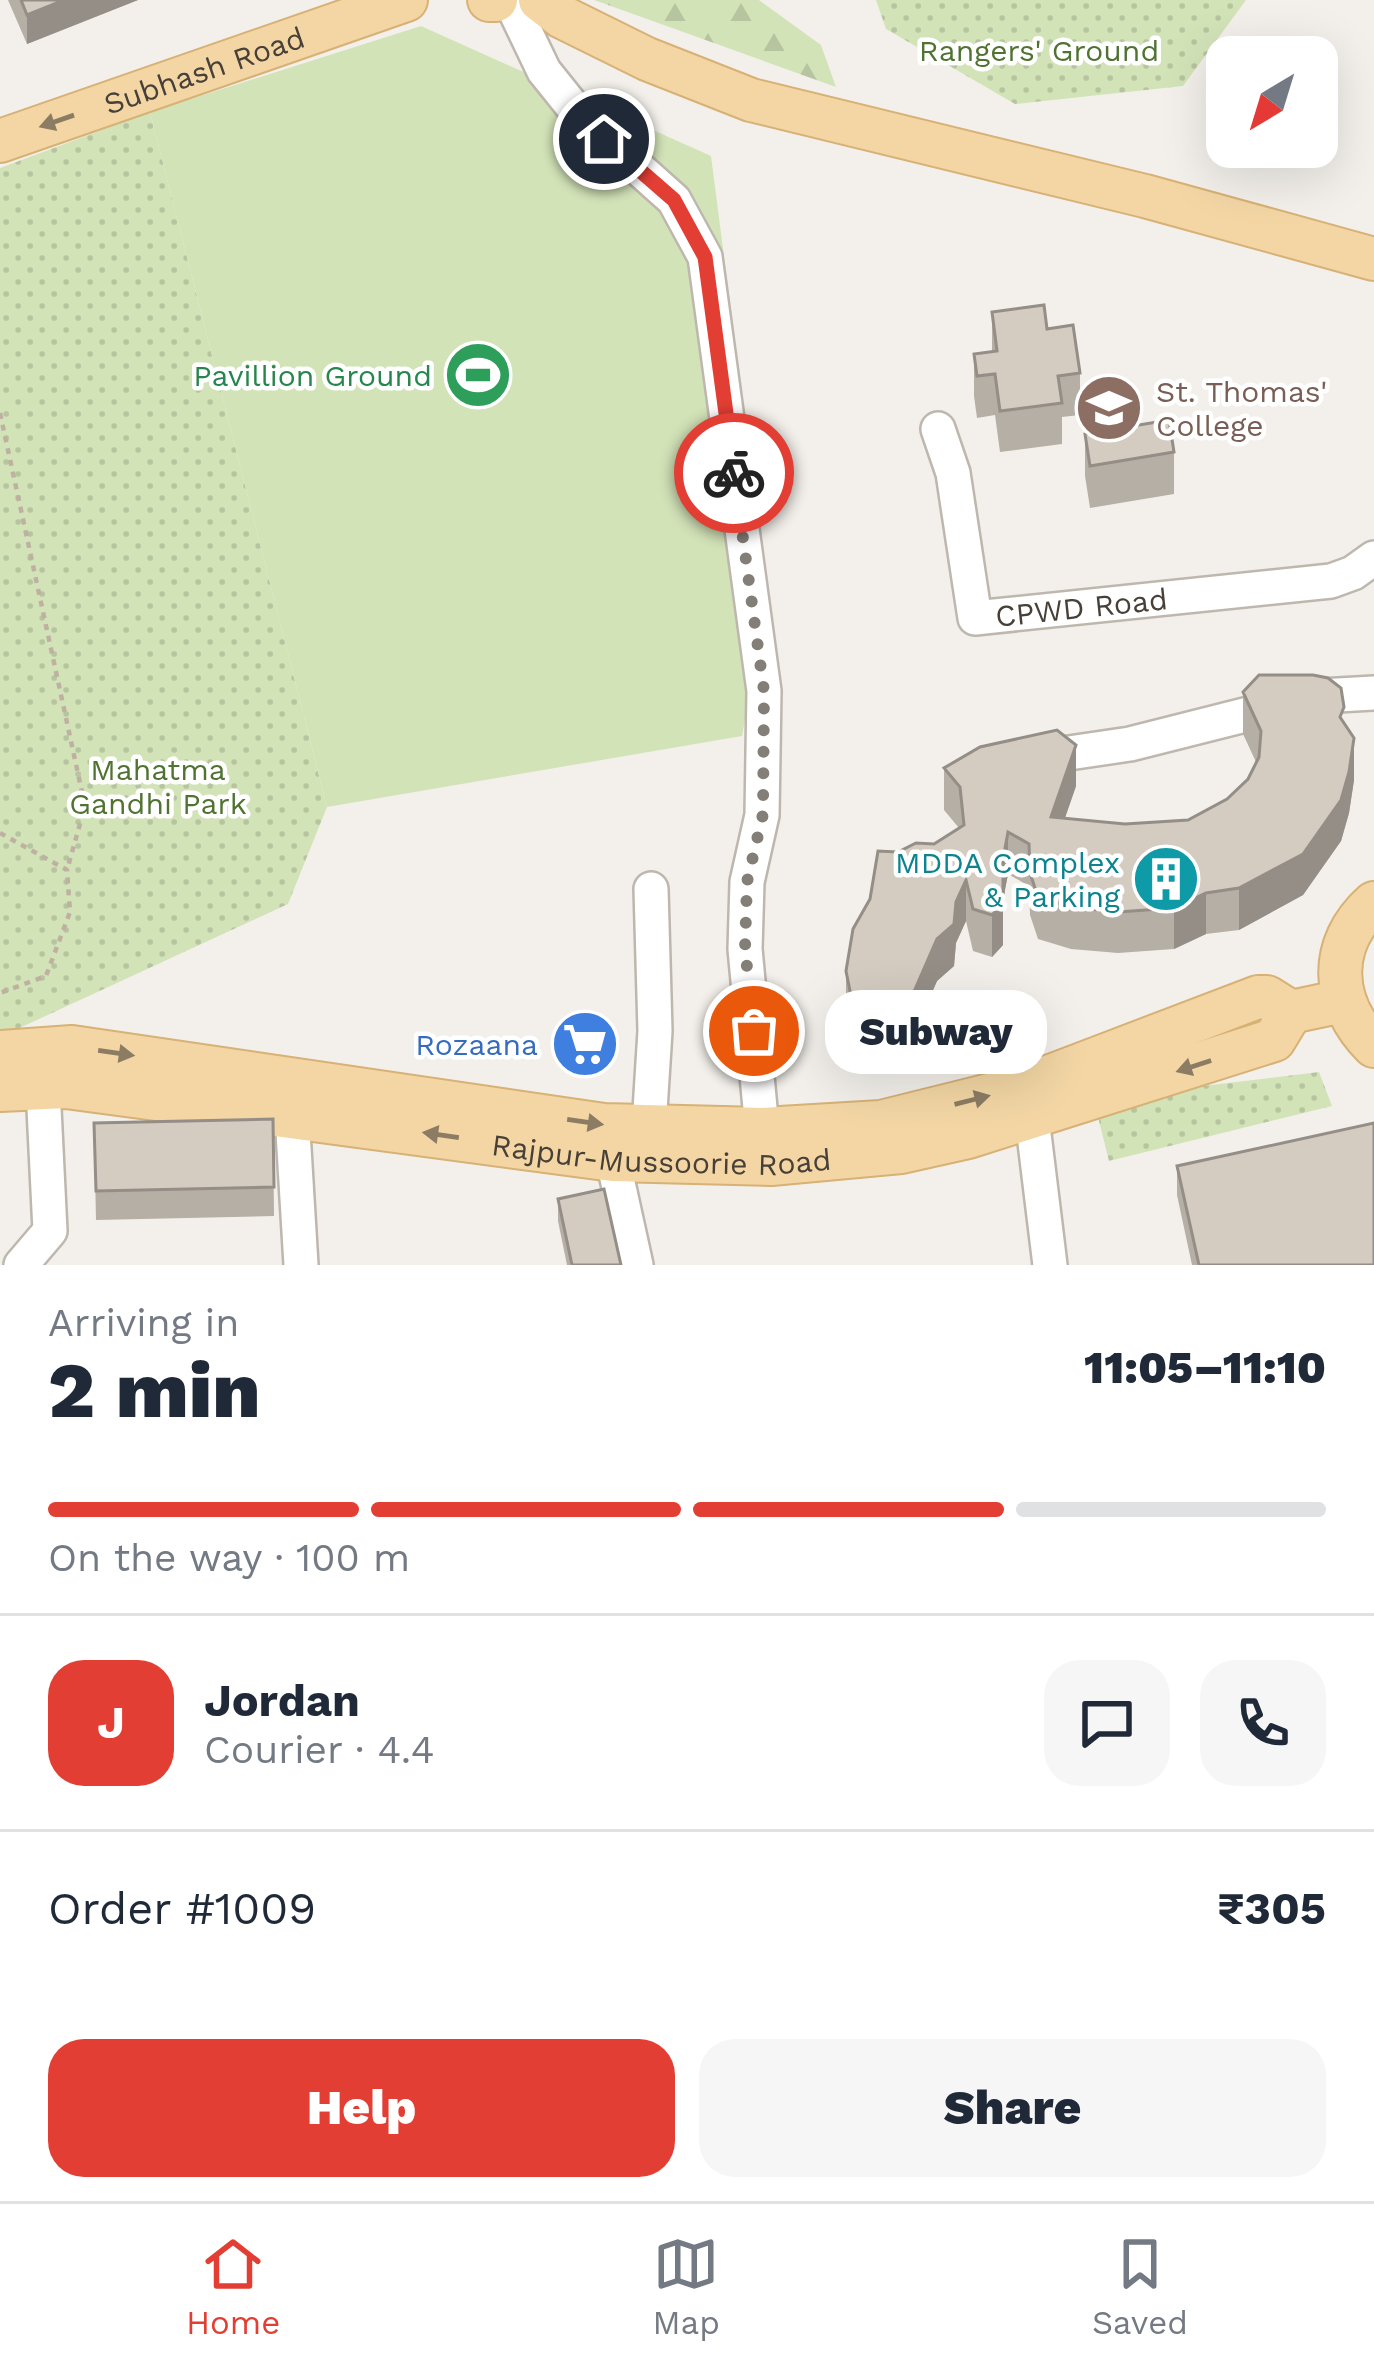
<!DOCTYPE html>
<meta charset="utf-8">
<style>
body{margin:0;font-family:"Work Sans",sans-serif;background:#f6f6f7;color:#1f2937;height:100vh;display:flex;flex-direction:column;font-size:45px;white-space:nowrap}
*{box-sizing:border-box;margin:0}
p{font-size:39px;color:#747a83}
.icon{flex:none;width:66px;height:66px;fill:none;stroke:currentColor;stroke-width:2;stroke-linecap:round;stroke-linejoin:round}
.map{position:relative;height:1265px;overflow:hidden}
.drawer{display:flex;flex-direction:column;background:#fff;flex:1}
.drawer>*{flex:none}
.needle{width:78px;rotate:218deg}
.fabs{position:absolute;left:1206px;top:36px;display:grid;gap:24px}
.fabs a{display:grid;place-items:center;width:132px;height:132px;border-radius:24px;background:#fff;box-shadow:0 12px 48px #0002;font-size:60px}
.pin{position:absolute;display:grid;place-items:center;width:102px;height:102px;color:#fff;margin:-51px;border:6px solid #fff;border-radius:50%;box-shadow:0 3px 12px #0007}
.courier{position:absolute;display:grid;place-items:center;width:120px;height:120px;margin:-60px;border:9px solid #e23e33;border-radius:50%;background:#fff;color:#222;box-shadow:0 3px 15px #0007}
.bubble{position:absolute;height:84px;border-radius:36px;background:#fff;box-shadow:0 12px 48px #0002;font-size:39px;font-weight:800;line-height:84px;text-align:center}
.overview em{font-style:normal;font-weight:800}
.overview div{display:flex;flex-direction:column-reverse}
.overview{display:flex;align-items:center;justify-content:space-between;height:204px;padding:0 48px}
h1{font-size:78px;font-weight:800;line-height:90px}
.bar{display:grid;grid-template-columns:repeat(4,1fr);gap:18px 12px;align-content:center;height:144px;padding:0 48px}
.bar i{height:15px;border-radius:9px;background:#e0e1e3}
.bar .current{background:#e23e33}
.bar p{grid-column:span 4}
.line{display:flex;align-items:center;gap:30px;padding:0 48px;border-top:3px solid #e0e1e3}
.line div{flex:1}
.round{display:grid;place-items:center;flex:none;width:126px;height:126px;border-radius:36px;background:#f6f6f7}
.cta{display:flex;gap:24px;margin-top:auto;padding:24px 48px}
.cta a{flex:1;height:138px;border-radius:36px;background:#e23e33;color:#fff;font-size:48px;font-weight:800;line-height:138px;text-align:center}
.cta a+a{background:#f6f6f7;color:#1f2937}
.dock{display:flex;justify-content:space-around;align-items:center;height:168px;border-top:3px solid #e0e1e3;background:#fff;font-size:33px;color:#747a83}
.dock a{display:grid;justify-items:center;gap:6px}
.dock .current{color:#e23e33}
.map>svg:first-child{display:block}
</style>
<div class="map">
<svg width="1374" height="1265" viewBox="0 0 1374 1265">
<defs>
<pattern id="forest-firs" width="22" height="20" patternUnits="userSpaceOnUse" patternTransform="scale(3)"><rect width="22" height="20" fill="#d3e3b8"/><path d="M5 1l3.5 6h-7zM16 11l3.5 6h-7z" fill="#b6c49f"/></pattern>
<pattern id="park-dots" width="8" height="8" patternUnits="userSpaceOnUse" patternTransform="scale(3)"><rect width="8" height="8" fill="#d3e3b8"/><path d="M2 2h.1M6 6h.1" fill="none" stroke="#b6c49f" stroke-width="1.8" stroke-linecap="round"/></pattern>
</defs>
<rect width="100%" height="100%" fill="#f3f0eb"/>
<path fill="url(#forest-firs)" d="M594,0H759L821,45L836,87Z"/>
<g fill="url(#park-dots)">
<path d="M876,0H1246L1183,86L1015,104L886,29Z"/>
<path d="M150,112L327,807L288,904L0,1037V168Z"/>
<path d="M1319,1072L1332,1106L1109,1161L1097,1113L1169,1090Z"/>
</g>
<path fill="#d3e3b8" d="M421,26L711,156L768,595L742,736L327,807L150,112Z"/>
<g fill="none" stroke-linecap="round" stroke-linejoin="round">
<defs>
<g id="minor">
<path d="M510,0L544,71L581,117L674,200L705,257L764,691L762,815L747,882L745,949L762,1129"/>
<path id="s1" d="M938,429L953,473L975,618L1331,581L1353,573L1374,558"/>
<path d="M1035,758L1130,744L1320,696L1374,693"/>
<path d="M292,1115L301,1265"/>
<path d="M1032,1118L1050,1265"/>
<path d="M649,1126L655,1031L651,889"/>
<path d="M613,1160L636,1265"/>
<path d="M21,1265L50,1231L43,1088"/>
</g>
<g id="major">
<path d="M489,0H496"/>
<path d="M540,0L562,17L647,59L751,100L1145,196L1374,259"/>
<path id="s2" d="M0,141L406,0"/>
<path d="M1374,903C1327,945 1331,1003 1374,1046"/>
<path d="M0,1052L72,1047L604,1125L762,1129L881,1122L1022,1087L1258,997H1267L1291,1012L1343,1001"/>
<path id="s3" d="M0,1090L66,1087L613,1160L771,1164L901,1152L968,1137L1274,1040L1291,1012"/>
</g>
</defs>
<use href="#minor" stroke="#beb7ae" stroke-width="38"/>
<use href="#major" stroke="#d7b175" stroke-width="46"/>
<g stroke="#beb1a1" stroke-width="4.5" stroke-dasharray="6 6" stroke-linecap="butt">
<path d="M0,413L85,806L67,870"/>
<path d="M0,833L67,870L70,912L46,976L0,993"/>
</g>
<use href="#minor" stroke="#fff" stroke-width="33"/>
<use href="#major" stroke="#f3d6a4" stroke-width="42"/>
</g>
<g fill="#b6afa6">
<path d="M8,0H138L27,44Z"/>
<path d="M992,312L1047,329L1080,373V415L1062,417V444L1000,452L995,415L977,418L974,396V354L992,352Z"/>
<path d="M1085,434L1174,452V494L1090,508L1085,476Z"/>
<path d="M1243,692L1344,723L1354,780L1349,813L1341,841L1303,895L1239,930L1206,934L1174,949L1118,953L1071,949L1038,939L1030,915L1029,886L1008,874L1003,900V945L992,957L973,951L966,921L956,943L954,966L937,981L909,1045L854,1053L846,1012V971L898,852L934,844L959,828L944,810V768L1076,786L1065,818L1125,824L1188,820L1227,799L1248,779L1256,762L1243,734Z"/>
<path d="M273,1119L274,1216L96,1220L94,1123Z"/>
<path d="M1177,1166L1374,1265H1192L1177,1195Z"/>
<path d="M558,1199L621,1265H567L558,1221Z"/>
</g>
<g fill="#948e87">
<path d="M64,0H138L27,44V15Z"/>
<path d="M1354,738V780L1349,813L1341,841L1303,895L1239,930V888Z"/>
<path d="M1076,745V786L1051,858V817Z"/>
<path d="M1008,832V874L1003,900V859Z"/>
<path d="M966,880V921L956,943L954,966L937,981L909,1045V1003Z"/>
<path d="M1206,893V934L1174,949V908Z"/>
<path d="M1003,903V945L992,957V915Z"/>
</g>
<g fill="#d4cbc1" stroke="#948e87" stroke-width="3">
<path d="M21,0H64L27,15Z"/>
<path d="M1044,305L1047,329L1073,325L1080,373L1058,376L1062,403L1000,411L995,374L977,376L974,354L997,351L992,312Z"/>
<path d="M1169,420L1174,452L1090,466L1085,434Z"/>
<path d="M1259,675H1313L1328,678L1341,688L1344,707L1340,717L1354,738L1349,772L1341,800L1303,854L1239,888L1206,893L1174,908L1118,912L1071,907L1038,897L1030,873L1029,844L1008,832L1003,859V903L992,915L973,909L966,880L956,902L954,924L937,939L909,1003L854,1011L846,971L853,929L870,899L878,851L898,852L916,843L934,844L964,825L960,787L944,768L980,747L1057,730L1076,745L1051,817L1125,824L1188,820L1227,799L1248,779L1259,757L1261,731L1243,692Z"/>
<path d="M273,1119L274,1187L96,1191L94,1123Z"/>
<path d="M1374,1123V1265H1199L1177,1166Z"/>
<path d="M604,1189L621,1265H572L558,1199Z"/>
</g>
<defs><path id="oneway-solid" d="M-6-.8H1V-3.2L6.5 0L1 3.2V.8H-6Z" transform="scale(3)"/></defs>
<g fill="#8c7c64">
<use href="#oneway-solid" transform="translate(57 121) rotate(161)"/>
<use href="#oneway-solid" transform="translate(116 1053) rotate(8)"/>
<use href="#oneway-solid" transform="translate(1194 1066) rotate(162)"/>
<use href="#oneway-solid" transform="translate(972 1100) rotate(-14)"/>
<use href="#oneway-solid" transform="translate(585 1122) rotate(8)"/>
<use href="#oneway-solid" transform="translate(441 1135) rotate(-172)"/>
</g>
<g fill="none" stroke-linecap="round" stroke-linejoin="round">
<path stroke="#837e77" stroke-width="12" stroke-dasharray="0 21.6" d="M734,473L764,691L763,814L747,882L745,949L754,1031"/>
<path stroke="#e23e33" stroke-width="15" d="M604,139L674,200L705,257L734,473"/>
</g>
<defs>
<symbol id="stadium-disc" viewBox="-11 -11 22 22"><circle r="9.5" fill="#2e9e5b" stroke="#fff"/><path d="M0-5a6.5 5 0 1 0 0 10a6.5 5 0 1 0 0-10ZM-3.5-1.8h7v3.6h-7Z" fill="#fff"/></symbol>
<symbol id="school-disc" viewBox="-11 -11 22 22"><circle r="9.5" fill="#8d6e63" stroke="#fff"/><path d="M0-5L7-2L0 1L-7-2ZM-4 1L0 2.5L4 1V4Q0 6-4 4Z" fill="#fff"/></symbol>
<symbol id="building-disc" viewBox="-11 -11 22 22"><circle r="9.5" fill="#0f9aa8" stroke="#fff"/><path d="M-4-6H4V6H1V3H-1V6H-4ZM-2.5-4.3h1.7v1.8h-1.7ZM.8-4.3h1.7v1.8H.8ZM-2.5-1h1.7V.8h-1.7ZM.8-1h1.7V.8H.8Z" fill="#fff"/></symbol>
<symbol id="supermarket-disc" viewBox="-11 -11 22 22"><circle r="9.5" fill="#3f7fe0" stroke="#fff"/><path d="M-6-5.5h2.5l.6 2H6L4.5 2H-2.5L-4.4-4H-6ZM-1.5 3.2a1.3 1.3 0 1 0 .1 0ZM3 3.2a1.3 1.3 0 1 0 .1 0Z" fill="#fff"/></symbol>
</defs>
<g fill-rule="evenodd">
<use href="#stadium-disc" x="440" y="337" width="76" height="76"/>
<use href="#school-disc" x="1071" y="370" width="76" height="76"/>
<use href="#building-disc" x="1128" y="841" width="76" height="76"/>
<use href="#supermarket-disc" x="547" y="1006" width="76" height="76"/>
</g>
<g text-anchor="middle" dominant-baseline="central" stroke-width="9" stroke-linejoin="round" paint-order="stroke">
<g font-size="30" fill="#507332" stroke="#fff">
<text x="1039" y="50">Rangers' Ground</text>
<text x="158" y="769">Mahatma<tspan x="158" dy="34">Gandhi Park</tspan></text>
</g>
<g font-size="30" fill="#474039" stroke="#fff">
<text stroke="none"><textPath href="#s2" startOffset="216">Subhash Road</textPath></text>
<text stroke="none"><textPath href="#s1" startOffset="300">CPWD Road</textPath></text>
<text stroke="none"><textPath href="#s3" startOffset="666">Rajpur-Mussoorie Road</textPath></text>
</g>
<g font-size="30" fill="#27864d" stroke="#fff" text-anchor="end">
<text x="432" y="375">Pavillion Ground</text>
</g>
<g font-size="30" fill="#785e54" stroke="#fff" text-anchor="start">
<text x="1156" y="391">St. Thomas'<tspan x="1156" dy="34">College</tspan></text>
</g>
<g font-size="30" fill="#0d838f" stroke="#fff" text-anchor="end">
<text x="1120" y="862">MDDA Complex<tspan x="1120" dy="34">&amp; Parking</tspan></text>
</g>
<g font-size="30" fill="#366cbe" stroke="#fff" text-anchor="end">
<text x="538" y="1044">Rozaana</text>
</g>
</g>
</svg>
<div class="fabs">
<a><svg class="needle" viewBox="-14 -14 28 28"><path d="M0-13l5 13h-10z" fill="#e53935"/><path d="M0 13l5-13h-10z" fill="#747a83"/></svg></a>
</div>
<div class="pin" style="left:754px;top:1031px;background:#ea580c"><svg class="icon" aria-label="bag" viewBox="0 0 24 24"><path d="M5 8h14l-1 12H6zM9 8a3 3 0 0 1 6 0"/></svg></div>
<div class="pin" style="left:604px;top:139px;background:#1f2937"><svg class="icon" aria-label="home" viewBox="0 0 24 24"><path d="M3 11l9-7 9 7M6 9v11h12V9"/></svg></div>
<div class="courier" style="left:734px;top:473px"><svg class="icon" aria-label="bike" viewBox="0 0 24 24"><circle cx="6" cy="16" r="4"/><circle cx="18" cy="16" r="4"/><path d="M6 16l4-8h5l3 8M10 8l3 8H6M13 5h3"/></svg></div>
<div class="bubble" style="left:825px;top:990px;width:222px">Subway</div>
</div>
<section class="drawer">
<div class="overview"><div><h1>2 min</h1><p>Arriving in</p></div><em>11:05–11:10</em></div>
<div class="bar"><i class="current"></i><i class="current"></i><i class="current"></i><i></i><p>On the way · 100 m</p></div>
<div class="line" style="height:216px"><b class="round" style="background:#e23e33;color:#fff">J</b><div><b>Jordan</b><p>Courier · 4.4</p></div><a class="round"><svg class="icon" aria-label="chat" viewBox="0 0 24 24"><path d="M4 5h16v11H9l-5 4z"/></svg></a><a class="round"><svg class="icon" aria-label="phone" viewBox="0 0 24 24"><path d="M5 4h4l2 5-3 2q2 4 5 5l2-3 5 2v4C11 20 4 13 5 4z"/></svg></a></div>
<div class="line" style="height:156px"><div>Order #1009</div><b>₹305</b></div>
<div class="cta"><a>Help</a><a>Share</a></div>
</section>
<nav class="dock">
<a class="current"><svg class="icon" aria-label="home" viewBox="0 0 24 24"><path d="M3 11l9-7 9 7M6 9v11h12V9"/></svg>Home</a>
<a><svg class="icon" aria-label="map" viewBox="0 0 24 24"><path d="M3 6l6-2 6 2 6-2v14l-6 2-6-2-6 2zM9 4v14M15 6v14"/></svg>Map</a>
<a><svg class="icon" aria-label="saved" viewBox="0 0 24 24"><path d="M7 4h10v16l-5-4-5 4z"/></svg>Saved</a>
</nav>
